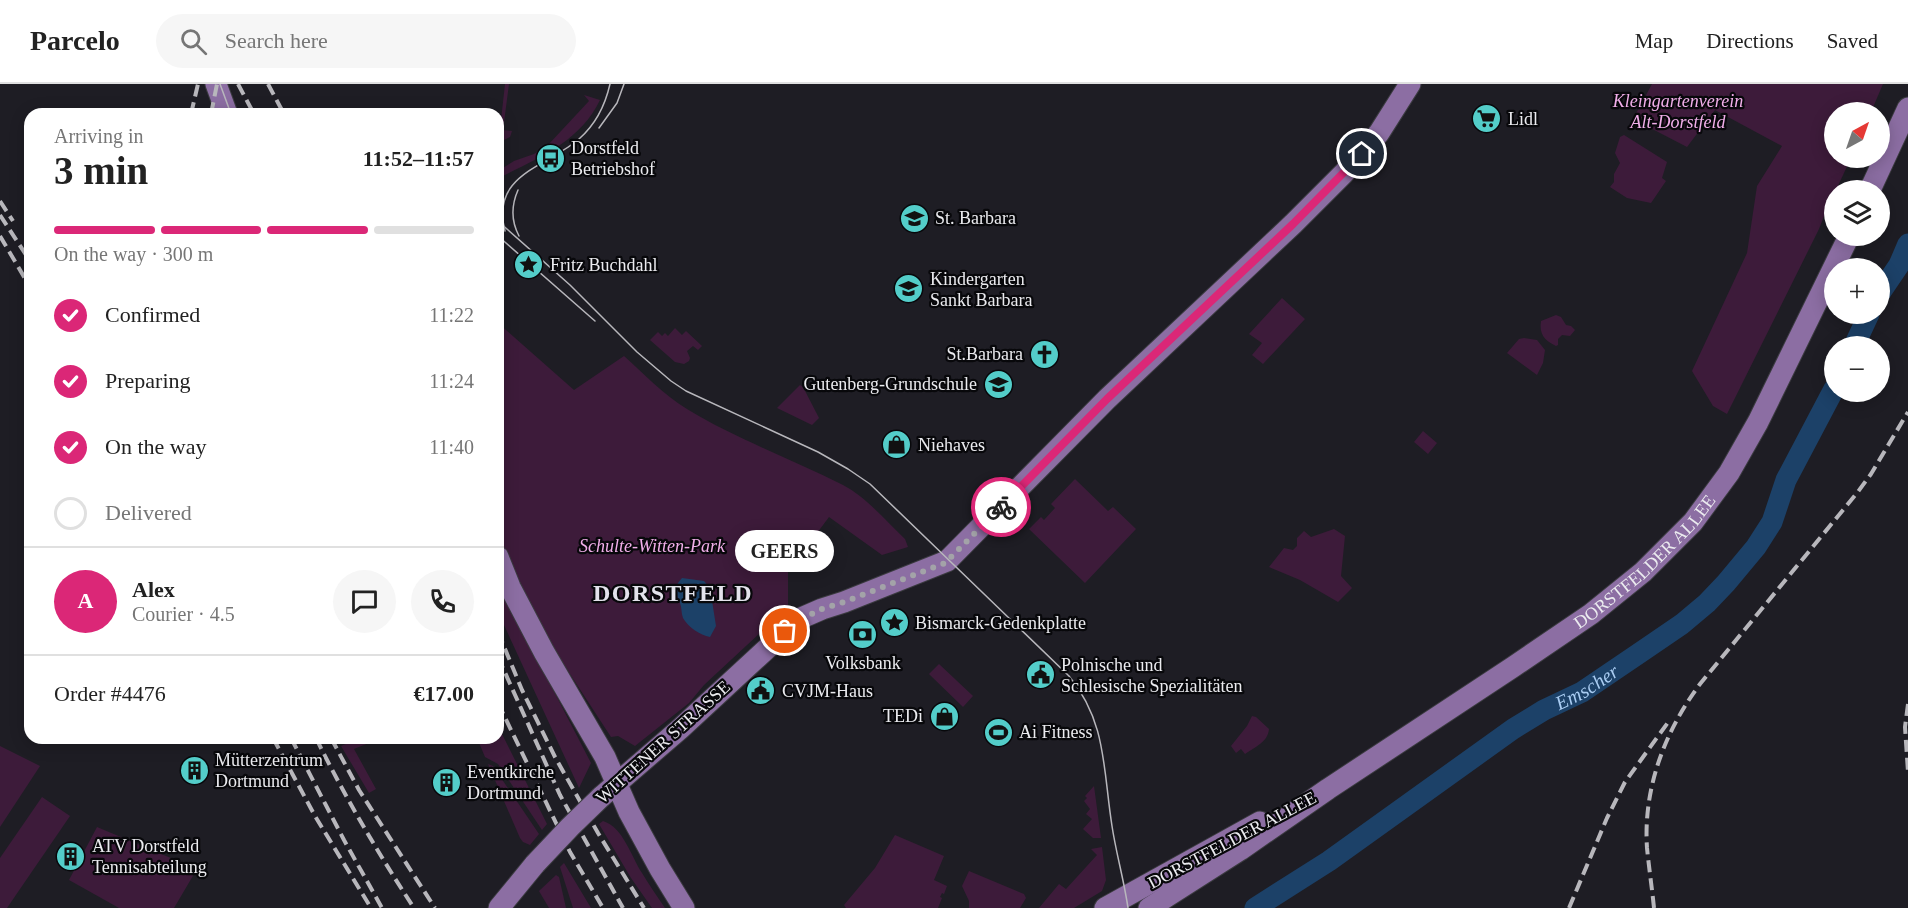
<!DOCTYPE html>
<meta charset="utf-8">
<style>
body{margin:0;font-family:"Times New Roman",serif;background:#f6f6f6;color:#222;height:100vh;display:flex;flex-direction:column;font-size:22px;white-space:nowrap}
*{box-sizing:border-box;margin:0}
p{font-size:20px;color:#767676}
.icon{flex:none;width:33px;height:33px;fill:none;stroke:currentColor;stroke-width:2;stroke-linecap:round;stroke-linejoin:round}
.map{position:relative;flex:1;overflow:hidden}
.drawer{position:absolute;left:24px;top:24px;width:480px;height:636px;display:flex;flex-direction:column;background:#fff;border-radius:18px;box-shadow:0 3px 15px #0003}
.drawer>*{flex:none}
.needle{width:39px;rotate:40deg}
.controls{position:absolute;left:1824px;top:18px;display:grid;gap:12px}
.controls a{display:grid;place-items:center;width:66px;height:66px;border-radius:50%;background:#fff;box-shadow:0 3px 15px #0003;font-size:30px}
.pin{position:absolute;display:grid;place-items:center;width:51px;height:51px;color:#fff;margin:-26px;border:3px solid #fff;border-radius:50%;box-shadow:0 2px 6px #0007}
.courier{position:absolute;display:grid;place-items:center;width:60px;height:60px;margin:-30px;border:4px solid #db2777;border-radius:50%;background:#fff;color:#222;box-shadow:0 2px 8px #0007}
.bubble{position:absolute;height:42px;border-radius:21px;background:#fff;box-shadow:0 3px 15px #0003;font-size:20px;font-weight:700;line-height:42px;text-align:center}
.head em{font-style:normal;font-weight:700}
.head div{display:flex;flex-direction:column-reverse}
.head{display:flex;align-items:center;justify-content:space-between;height:102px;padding:0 30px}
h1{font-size:39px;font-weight:700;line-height:45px}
.bar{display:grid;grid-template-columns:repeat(4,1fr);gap:9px 6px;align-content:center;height:72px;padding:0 30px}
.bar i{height:8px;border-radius:4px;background:#e0e0e0}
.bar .selected{background:#db2777}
.bar p{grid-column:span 4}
.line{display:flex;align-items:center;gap:15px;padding:0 30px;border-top:2px solid #e0e0e0}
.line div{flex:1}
.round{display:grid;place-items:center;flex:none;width:63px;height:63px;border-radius:32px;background:#f6f6f6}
ol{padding:0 30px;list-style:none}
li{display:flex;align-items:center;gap:18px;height:66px}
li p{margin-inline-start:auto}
li .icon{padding:6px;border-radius:50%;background:#db2777;color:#fff;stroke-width:4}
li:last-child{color:#767676}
li i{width:33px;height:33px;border:3px solid #e0e0e0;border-radius:50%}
header{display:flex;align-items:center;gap:36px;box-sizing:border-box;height:84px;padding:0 30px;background:#fff;border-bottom:2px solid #e0e0e0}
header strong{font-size:28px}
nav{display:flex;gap:33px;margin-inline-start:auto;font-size:21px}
.search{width:420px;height:54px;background:#f6f6f6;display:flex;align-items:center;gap:15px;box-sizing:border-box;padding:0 21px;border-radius:33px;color:#767676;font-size:22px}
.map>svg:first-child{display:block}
</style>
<header>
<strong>Parcelo</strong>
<div class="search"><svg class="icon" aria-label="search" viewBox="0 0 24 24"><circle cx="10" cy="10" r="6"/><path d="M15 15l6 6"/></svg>Search here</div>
<nav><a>Map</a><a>Directions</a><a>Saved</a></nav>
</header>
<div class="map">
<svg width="1908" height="824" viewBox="0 0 1908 824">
<rect width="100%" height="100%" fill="#1e1d24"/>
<g fill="#3d1b3a">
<path d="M505,0H509L503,46L512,47L510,53L502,57L498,56V46L500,45Z"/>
<path d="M1652,0H1883L1871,28H1834V74H1851L1836,106H1834L1819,145L1727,330L1713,322L1692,287L1747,169L1757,102L1782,62L1715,26L1687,63L1633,35Z"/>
<path d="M584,11L600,16C580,58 538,74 499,94L498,87L514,77L534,70L548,61L589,17Z"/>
<path d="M1624,51L1667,78L1662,94L1666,97L1651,119L1627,114L1610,103L1614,98V90L1620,79L1615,69L1620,53Z"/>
<path d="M1282,214L1305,235L1263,280L1252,271L1262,259L1249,250Z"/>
<path d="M1556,231L1561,233L1566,241L1571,242L1575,246L1570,252L1562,251L1558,255V261L1556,262C1544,256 1539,250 1541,237Z"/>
<path d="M498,239L574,306L624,272C644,290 663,310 687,325C736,355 792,375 843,401C866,413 886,437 905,455L908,463L882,471L829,433L788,488V523L704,601L689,619L635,662L618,652L611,653L542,547L506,473L498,450Z"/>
<path d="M675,244L682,251L686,247L702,262L698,266L693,262L687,267L690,274L689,277L684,280L675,278L650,256L658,248L662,252L665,249L668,252Z"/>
<path d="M1524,254L1537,256L1545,266L1543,279L1537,291L1507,269L1519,255Z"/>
<path d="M800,301L803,303L819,334L812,341L777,324Z"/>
<path d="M1423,347L1437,359L1428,370L1414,358Z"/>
<path d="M1075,395L1108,427L1113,423L1136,445L1085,499L1029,445L1041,433L1044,436L1055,424L1051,420Z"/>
<path d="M1334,445L1345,452L1341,492L1352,504L1338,518L1300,496L1269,483L1284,464L1293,466L1297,462V454L1304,447L1311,453Z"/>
<path d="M498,496L533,567L591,679L579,704L498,528Z"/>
<path d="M939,580L973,612L963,623L929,590Z"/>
<path d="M1252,632L1256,633L1269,645C1268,658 1255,663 1245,670L1241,665L1236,669L1231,662L1247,642Z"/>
<path d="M498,642L547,740L542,746L498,680L485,673L477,654H498Z"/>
<path d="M360,654H381L354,665L376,705L369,709L341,662Z"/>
<path d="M0,662L40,682L0,743Z"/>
<path d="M488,680L493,682L539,750L530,761L523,758L520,754Z"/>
<path d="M1094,702L1101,754H1093L1083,745L1092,735L1086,730L1090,725L1084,717L1087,714L1085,712Z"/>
<path d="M42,713L70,732L7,824H0V774Z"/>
<path d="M603,737C623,743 631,772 642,789C649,801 657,812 665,824H652L631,794L599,740Z"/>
<path d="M97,743L197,785L174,824H119L69,796Z"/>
<path d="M895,751L944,772L934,796L947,802L944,810L942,809L940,813L942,814L938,824H846L844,821L875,784Z"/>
<path d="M1102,763L1106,796L1102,807L1074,824H1039L1059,800L1066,805L1097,771L1091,765Z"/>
<path d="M564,779L591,824H573L560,783Z"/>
<path d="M969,787L1024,810L1026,814L1020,824H969V817L962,802Z"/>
<path d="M556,791L559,793L566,824H549L539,807Z"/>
</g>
<path fill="#1c4168" d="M682,494L704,497L710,504L716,542L710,553C700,551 688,543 683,534C681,529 682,524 680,519C676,506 671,507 682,494Z"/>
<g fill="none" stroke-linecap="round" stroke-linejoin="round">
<g stroke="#1c4168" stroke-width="21">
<path d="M1880,209L1899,181L1908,160"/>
<path d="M1854,262L1869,230"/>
<path id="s1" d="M1255,824L1329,777L1513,645L1544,626L1582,608L1641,568L1682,540L1707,519L1726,499L1756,463L1772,438L1786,396L1834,305"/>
</g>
<defs>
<g id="major">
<path d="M216,0L227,30"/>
<path d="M1870,106L1908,24"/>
<path d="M498,473L510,503L544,568L605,673L629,728L660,785L684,824"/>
<path d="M601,713L681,644L799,535L822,525L844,518L947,477L1107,315L1293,140L1344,89L1379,49L1410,0"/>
<path d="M499,824L535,780"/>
<path d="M1105,824L1260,738"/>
<path id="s2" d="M1149,824L1240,766L1328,705L1513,583L1591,530L1643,488L1693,438L1729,389L1758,338L1849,152"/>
</g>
</defs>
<use href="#major" stroke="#3a3a3f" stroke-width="23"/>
<use href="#major" stroke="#8c6ea3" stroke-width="21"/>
<g stroke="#b8b7bc" stroke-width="1.5">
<path d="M220,0L231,30"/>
<path d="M599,44L617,19L624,0"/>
<path d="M518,106C511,122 511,137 519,152"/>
<path d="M498,137L570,201L637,268L671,297L686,307L818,368L848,385L870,400L1069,592C1107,638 1103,686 1112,742C1116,769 1124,796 1128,824"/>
<path d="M505,147C490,90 547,83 579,55C596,40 605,22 610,0"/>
<path d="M498,152L595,237"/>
</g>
<g stroke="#b8b7bc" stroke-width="4" stroke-dasharray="12 6" stroke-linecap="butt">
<path d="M238,0L254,30"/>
<path d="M268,0L284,30"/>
<path d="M191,30L198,0"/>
<path d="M211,30L217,0"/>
<path d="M0,117L13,137"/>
<path d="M0,131L30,177"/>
<path d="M0,152L30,203"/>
<path d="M498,548L522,606L555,673L598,749L644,824"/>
<path d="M498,573L560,711L623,824"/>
<path d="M498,619L570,768L603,824"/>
<path d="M1908,620L1905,643L1908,688"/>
<path d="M273,654L315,732L371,824"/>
<path d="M291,654L344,756L382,824"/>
<path d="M316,654C345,713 378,769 414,824"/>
<path d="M331,654L359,706L435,824"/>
<path d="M1569,824L1607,734L1625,698L1669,637"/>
<path d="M1654,824C1652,804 1649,784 1647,764C1643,704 1665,647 1700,600L1857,409L1871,390L1908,328"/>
</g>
<defs>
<path id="major-bridge" d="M535,780L570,743L601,713"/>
</defs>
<use href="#major-bridge" stroke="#3a3a3f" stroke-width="23" stroke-linecap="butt"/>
<use href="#major-bridge" stroke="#8c6ea3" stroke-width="21"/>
</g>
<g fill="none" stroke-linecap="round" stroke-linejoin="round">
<path stroke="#a3a3a8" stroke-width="6" stroke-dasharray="0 10.8" d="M785,547L799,536L822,525L844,518L945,479L1001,423"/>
<path stroke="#db2777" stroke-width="8" d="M1001,423L1107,315L1293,140L1362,70"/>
</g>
<defs>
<symbol id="supermarket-disc" viewBox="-11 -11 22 22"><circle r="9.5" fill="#53cdc9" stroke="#08080b"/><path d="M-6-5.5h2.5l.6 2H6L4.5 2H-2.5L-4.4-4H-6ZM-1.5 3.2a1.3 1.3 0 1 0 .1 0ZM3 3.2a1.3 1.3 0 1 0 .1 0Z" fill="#111"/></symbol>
<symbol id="bus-disc" viewBox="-11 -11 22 22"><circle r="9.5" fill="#53cdc9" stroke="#08080b"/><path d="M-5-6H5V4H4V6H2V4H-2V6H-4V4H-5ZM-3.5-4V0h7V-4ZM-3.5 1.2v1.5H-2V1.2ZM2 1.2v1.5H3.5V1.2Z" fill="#111"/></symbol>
<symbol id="school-disc" viewBox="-11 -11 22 22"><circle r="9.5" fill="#53cdc9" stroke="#08080b"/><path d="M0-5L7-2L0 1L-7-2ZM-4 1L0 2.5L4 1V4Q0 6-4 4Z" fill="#111"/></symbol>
<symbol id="sight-disc" viewBox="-11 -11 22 22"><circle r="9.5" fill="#53cdc9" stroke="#08080b"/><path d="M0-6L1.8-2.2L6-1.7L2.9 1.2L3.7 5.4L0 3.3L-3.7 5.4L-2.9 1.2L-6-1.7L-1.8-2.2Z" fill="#111"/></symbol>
<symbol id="church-disc" viewBox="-11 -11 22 22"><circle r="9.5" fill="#53cdc9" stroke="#08080b"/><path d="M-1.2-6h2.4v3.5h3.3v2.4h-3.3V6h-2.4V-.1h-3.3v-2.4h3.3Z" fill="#111"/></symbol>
<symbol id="shop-disc" viewBox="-11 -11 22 22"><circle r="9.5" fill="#53cdc9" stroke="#08080b"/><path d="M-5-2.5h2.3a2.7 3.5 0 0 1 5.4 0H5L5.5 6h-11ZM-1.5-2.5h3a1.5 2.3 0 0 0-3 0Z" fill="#111"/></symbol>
<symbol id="bank-disc" viewBox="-11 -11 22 22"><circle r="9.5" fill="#53cdc9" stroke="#08080b"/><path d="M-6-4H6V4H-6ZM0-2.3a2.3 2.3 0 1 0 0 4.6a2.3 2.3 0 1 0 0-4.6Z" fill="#111"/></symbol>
<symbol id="civic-disc" viewBox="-11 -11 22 22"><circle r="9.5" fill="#53cdc9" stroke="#08080b"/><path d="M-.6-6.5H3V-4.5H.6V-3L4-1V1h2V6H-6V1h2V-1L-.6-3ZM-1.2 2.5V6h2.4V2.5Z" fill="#111"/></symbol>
<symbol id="stadium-disc" viewBox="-11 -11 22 22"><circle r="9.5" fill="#53cdc9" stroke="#08080b"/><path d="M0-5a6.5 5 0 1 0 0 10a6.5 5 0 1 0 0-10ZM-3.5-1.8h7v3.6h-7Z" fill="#111"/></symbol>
<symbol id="building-disc" viewBox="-11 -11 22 22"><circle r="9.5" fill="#53cdc9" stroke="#08080b"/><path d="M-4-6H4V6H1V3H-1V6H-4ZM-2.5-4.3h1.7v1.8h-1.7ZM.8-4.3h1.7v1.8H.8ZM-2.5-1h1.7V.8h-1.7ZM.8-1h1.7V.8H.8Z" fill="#111"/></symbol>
</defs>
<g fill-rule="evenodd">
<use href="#supermarket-disc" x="1470" y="18" width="33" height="33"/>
<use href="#bus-disc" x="534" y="58" width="33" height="33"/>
<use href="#school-disc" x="898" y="118" width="33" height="33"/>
<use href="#sight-disc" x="512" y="164" width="33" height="33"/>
<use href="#school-disc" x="892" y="188" width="33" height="33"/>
<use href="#church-disc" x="1028" y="254" width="33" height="33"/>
<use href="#school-disc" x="982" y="284" width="33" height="33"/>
<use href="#shop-disc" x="880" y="344" width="33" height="33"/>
<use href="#sight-disc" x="878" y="522" width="33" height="33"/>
<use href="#bank-disc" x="846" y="534" width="33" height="33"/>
<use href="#civic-disc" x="1024" y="574" width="33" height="33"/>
<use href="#civic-disc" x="744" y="590" width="33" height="33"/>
<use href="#shop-disc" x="928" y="616" width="33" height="33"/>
<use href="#stadium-disc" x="982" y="632" width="33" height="33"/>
<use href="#building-disc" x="178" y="670" width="33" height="33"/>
<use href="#building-disc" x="430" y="682" width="33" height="33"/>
<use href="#building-disc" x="54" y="756" width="33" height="33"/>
</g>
<g text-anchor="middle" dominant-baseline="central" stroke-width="4.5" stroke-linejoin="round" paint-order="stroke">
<g font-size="18" font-style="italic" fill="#f1aee9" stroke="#08080b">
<text x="1678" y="17">Kleingartenverein<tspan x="1678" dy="21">Alt-Dorstfeld</tspan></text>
<text x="652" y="462">Schulte-Witten-Park</text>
</g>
<g font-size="18" fill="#ebebef" stroke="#08080b" text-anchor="start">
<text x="1508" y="35">Lidl</text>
<text x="571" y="64">Dorstfeld<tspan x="571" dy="21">Betriebshof</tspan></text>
<text x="935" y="134">St. Barbara</text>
<text x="550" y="181">Fritz Buchdahl</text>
<text x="930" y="195">Kindergarten<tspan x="930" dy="21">Sankt Barbara</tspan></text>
<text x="1023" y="270" text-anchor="end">St.Barbara</text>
<text x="977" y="300" text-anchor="end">Gutenberg-Grundschule</text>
<text x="918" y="361">Niehaves</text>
<text x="915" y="539">Bismarck-Gedenkplatte</text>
<text x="863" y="579" text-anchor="middle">Volksbank</text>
<text x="1061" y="581">Polnische und<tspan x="1061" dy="21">Schlesische Spezialitäten</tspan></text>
<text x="782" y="607">CVJM-Haus</text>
<text x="923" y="632" text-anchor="end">TEDi</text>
<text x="1019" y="648">Ai Fitness</text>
<text x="215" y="676">Mütterzentrum<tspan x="215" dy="21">Dortmund</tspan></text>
<text x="467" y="688">Eventkirche<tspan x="467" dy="21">Dortmund</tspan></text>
<text x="92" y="762">ATV Dorstfeld<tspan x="92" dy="21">Tennisabteilung</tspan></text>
</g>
<g font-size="18" fill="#ebebef" stroke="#08080b">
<text stroke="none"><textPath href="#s2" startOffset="606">DORSTFELDER ALLEE</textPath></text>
<text transform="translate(663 658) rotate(-42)">WITTENER STRASSE</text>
<text transform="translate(1232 756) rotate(-28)">DORSTFELDER ALLEE</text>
</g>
<g font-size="20" font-style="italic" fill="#a9ccf2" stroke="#08080b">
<text stroke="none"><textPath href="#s1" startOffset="399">Emscher</textPath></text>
</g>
<g font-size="24" font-weight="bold" letter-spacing="1.5" fill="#e4e3ec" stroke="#08080b">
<text x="673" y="509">DORSTFELD</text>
</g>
</g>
</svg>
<div class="controls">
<a><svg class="needle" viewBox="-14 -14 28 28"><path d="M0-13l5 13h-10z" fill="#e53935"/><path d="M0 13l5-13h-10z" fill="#767676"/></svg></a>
<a><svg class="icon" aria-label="layers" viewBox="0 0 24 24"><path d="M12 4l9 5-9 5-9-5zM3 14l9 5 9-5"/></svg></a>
<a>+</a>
<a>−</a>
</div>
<div class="pin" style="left:785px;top:547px;background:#ea580c"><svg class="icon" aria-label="bag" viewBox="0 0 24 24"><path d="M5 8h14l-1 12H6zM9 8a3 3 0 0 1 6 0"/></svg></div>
<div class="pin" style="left:1362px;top:70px;background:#1f2937"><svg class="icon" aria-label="home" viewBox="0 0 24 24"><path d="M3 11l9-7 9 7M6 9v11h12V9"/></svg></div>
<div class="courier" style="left:1001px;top:423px"><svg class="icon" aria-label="bike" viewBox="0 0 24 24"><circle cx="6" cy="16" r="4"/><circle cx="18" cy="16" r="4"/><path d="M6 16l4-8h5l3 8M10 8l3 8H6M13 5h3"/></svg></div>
<div class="bubble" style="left:735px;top:446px;width:99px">GEERS</div>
<section class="drawer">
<div class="head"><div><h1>3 min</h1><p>Arriving in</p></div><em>11:52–11:57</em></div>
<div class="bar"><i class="selected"></i><i class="selected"></i><i class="selected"></i><i></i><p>On the way · 300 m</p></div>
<ol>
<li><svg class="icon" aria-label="check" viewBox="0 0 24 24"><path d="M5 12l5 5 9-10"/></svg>Confirmed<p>11:22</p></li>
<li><svg class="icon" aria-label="check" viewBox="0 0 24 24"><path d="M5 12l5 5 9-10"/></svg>Preparing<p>11:24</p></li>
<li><svg class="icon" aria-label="check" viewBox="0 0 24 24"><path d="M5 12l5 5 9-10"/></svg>On the way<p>11:40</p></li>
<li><i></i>Delivered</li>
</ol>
<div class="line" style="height:108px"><b class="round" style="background:#db2777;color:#fff">A</b><div><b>Alex</b><p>Courier · 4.5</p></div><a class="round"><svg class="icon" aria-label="chat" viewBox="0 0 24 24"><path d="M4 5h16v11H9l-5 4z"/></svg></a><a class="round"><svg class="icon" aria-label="phone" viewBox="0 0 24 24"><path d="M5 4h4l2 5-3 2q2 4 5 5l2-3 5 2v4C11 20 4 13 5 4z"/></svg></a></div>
<div class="line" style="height:78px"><div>Order #4476</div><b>€17.00</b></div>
</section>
</div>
